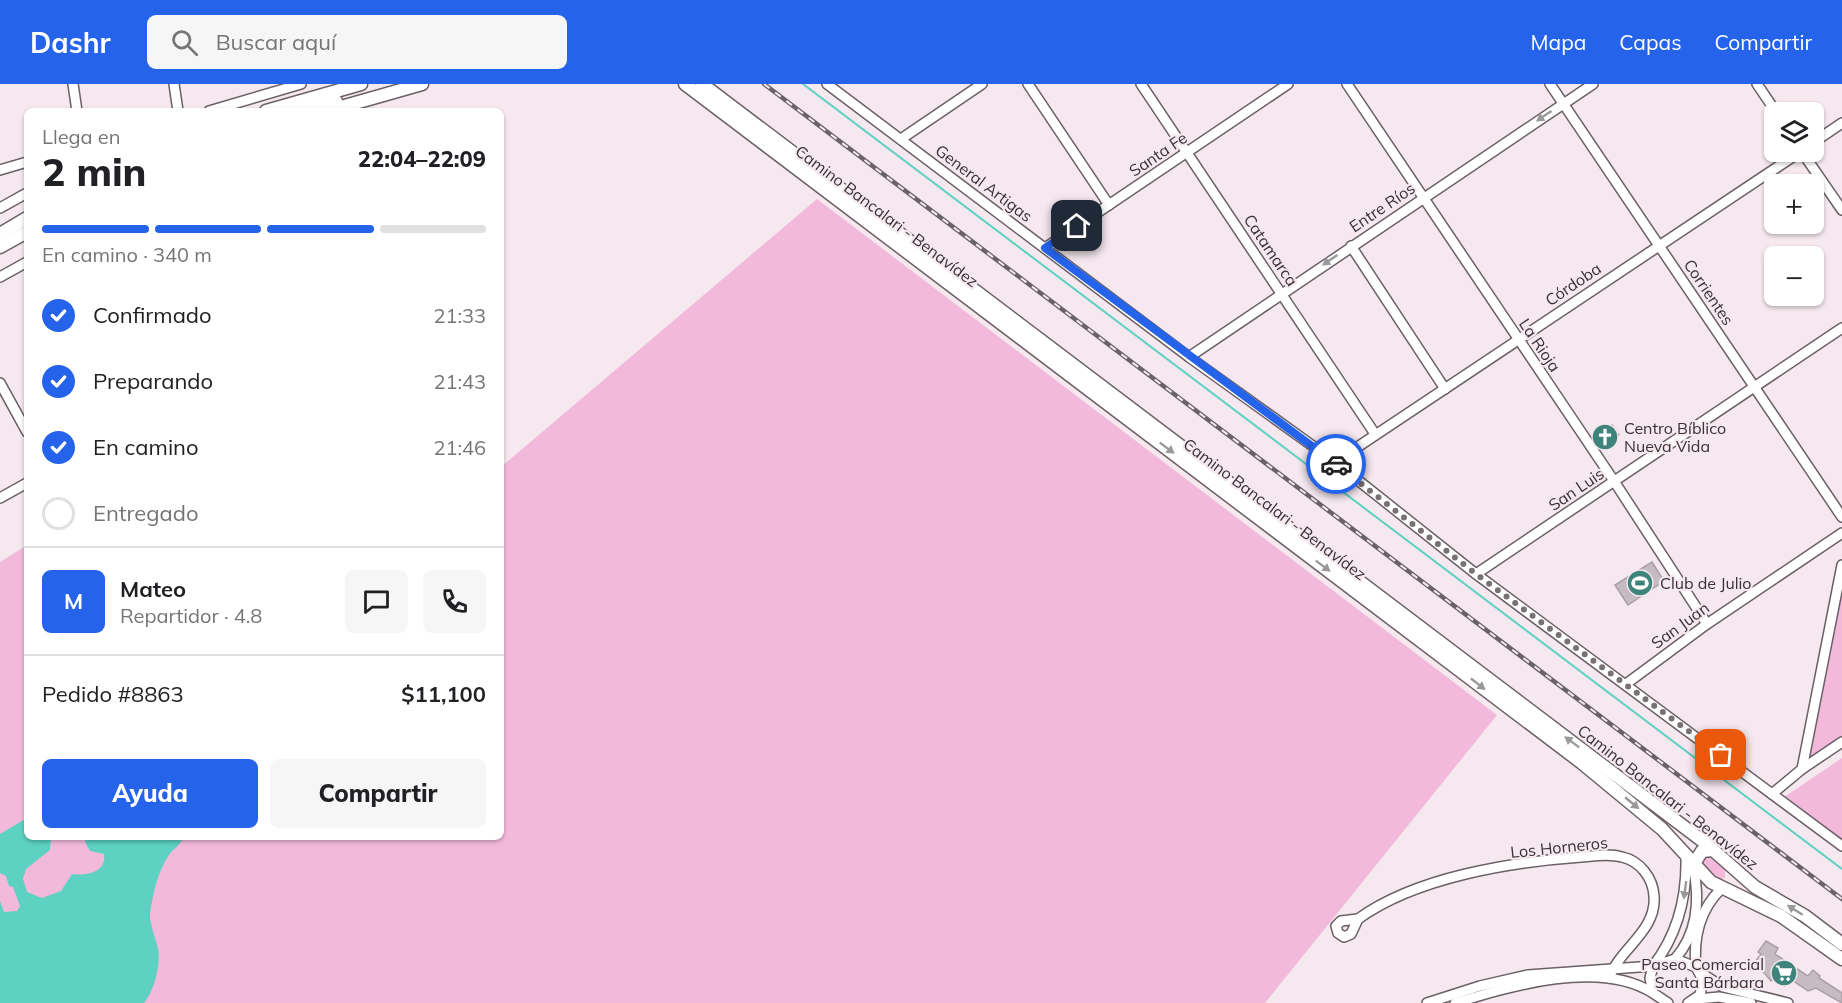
<!DOCTYPE html>
<html lang="es">
<meta charset="utf-8">
<style>
body{margin:0;font-family:Mulish,sans-serif;background:#f6f6f6;color:#202124;height:100vh;display:flex;flex-direction:column;font-size:22px;white-space:nowrap}
*{box-sizing:border-box;margin:0}
p{font-size:20px;color:#757577}
.icon{flex:none;width:33px;height:33px;fill:none;stroke:currentColor;stroke-width:2;stroke-linecap:round;stroke-linejoin:round}
.map{position:relative;flex:1;overflow:hidden}
.drawer{position:absolute;left:24px;top:24px;width:480px;height:732px;display:flex;flex-direction:column;background:#fff;border-radius:9px;box-shadow:0 2px 4px #0004}
.drawer>*{flex:none}
.fabs{position:absolute;left:1764px;top:18px;display:grid;gap:12px}
.fabs a{display:grid;place-items:center;width:60px;height:60px;border-radius:9px;background:#fff;box-shadow:0 2px 4px #0004;font-size:30px}
.pin{position:absolute;display:grid;place-items:center;width:51px;height:51px;color:#fff;margin:-26px;border-radius:12px;box-shadow:0 3px 9px #0006}
.courier{position:absolute;display:grid;place-items:center;width:60px;height:60px;margin:-30px;border:4px solid #2563eb;border-radius:50%;background:#fff;color:#222;box-shadow:0 2px 8px #0007}
.summary em{font-style:normal;font-weight:800}
.summary div{display:flex;flex-direction:column-reverse}
.summary{display:flex;align-items:center;justify-content:space-between;height:102px;padding:0 18px}
h1{font-size:39px;font-weight:800;line-height:45px}
.bar{display:grid;grid-template-columns:repeat(4,1fr);gap:9px 6px;align-content:center;height:72px;padding:0 18px}
.bar i{height:8px;border-radius:4px;background:#e0e0e0}
.bar .current{background:#2563eb}
.bar p{grid-column:span 4}
.line{display:flex;align-items:center;gap:15px;padding:0 18px;border-top:2px solid #e0e0e0}
.line div{flex:1}
.round{display:grid;place-items:center;flex:none;width:63px;height:63px;border-radius:9px;background:#f6f6f6}
ol{padding:0 18px;list-style:none}
li{display:flex;align-items:center;gap:18px;height:66px}
li p{margin-inline-start:auto}
li .icon{padding:6px;border-radius:50%;background:#2563eb;color:#fff;stroke-width:4}
li:last-child{color:#757577}
li i{width:33px;height:33px;border:3px solid #e0e0e0;border-radius:50%}
.cta{display:flex;gap:12px;margin-top:auto;padding:12px 18px}
.cta a{flex:1;height:69px;border-radius:9px;background:#2563eb;color:#fff;font-size:24px;font-weight:800;line-height:69px;text-align:center}
.cta a+a{background:#f6f6f6;color:#202124}
header{display:flex;align-items:center;gap:36px;box-sizing:border-box;height:84px;padding:0 30px;background:#2563eb;color:#fff}
header strong{font-size:28px}
nav{display:flex;gap:33px;margin-inline-start:auto;font-size:21px}
.search{width:420px;height:54px;background:#f6f6f6;display:flex;align-items:center;gap:15px;box-sizing:border-box;padding:0 21px;border-radius:9px;color:#757577;font-size:22px}
.map>svg:first-child{display:block}
</style>
<header>
<strong>Dashr</strong>
<div class="search"><svg class="icon" aria-label="search" viewBox="0 0 24 24"><circle cx="10" cy="10" r="6"/><path d="M15 15l6 6"/></svg>Buscar aquí</div>
<nav><a>Mapa</a><a>Capas</a><a>Compartir</a></nav>
</header>
<div class="map">
<svg width="1842" height="919" viewBox="0 0 1842 919">
<rect width="100%" height="100%" fill="#f5e8ef"/>
<g fill="#f3b9db">
<path d="M817,115L1497,631L1265,919H0V478L27,461V753H501V383Z"/>
<path d="M1842,481V658L1802,685Z"/>
<path d="M1842,674V765L1777,718Z"/>
<path d="M1705,772L1713,773L1725,784V794L1718,796L1703,785L1701,778Z"/>
</g>
<path fill="#5dd1c2" d="M27,734V753H51L50,766L26,785L23,795L27,808L42,814L61,807L72,790C85,792 107,789 104,770L90,767L85,758L86,753H183C180,763 174,763 169,771C158,787 153,809 150,829C149,840 156,854 158,865C161,881 154,907 144,919H0V817L4,828L17,827L20,822L13,803L9,802L6,792L0,789V750Z"/>
<g fill="none" stroke-linecap="round" stroke-linejoin="round">
<path stroke="#5dd1c2" stroke-width="2" d="M803,0L1842,785"/>
</g>
<g fill="#c7bbc2" stroke="#ab9fa6" stroke-width="1.5">
<path d="M1612,341L1619,351L1600,364L1593,354Z"/>
<path d="M1652,478L1664,497L1628,521L1615,501Z"/>
<path d="M1766,857L1778,864L1775,870L1808,892L1813,886L1820,892L1819,894L1842,909V919L1816,904L1808,907L1793,897L1785,902L1774,895L1771,897L1755,878L1761,870L1758,868Z"/>
</g>
<g fill="none" stroke-linecap="round" stroke-linejoin="round">
<defs>
<g id="minor">
<path d="M73,0L77,27"/>
<path d="M174,0L178,27"/>
<path d="M827,0L1189,273L1335,378L1476,490L1842,762"/>
<path d="M1028,0L1109,121"/>
<path d="M1141,0L1375,350"/>
<path d="M1347,0L1614,397L1707,540"/>
<path d="M1550,0L1842,433"/>
<path d="M1757,0L1776,28"/>
<path d="M209,27L301,0"/>
<path d="M901,55L982,0"/>
<path d="M1814,58L1842,39"/>
<path d="M1802,68L1842,126"/>
<path d="M0,86L27,78"/>
<path d="M0,124L27,109"/>
<path d="M1351,162L1445,305"/>
<path d="M1045,164L1288,0"/>
<path d="M0,193L27,178"/>
<path d="M1189,273L1593,0"/>
<path d="M0,299L27,348"/>
<path d="M1335,378L1800,68"/>
<path d="M0,414L27,399"/>
<path d="M1476,490L1842,244"/>
<path d="M1626,600L1707,540L1842,449"/>
<path d="M1802,685L1842,481"/>
<path d="M1772,710L1802,685L1842,658"/>
<path d="M1358,835C1416,793 1511,778 1581,773C1594,772 1609,769 1622,773C1640,777 1653,794 1654,812C1657,847 1620,864 1609,894"/>
<path d="M1358,835L1351,850L1344,853L1338,849L1336,842L1341,837Z"/>
<path d="M1675,875C1698,849 1700,814 1693,781"/>
<path d="M1696,883C1693,854 1700,825 1721,805"/>
<path d="M1701,889L1723,903L1788,919"/>
<path d="M1697,915L1719,913L1751,919"/>
<path d="M1427,919L1480,902L1528,891L1653,882C1678,850 1687,813 1686,773"/>
<path d="M1455,919C1511,902 1600,875 1653,909"/>
<path d="M1668,919L1653,909L1650,894L1653,882L1675,875L1696,883L1703,896L1700,911L1688,919"/>
</g>
<g id="major">
<path d="M685,0L1582,679L1662,745L1711,798L1781,832L1842,875"/>
<path d="M702,0L1626,699L1704,758L1755,803L1805,832L1842,860"/>
<path d="M266,27L361,0"/>
<path d="M299,27L336,17"/>
<path d="M327,27L422,0"/>
<path d="M0,150L27,134"/>
<path d="M0,163L27,148"/>
<path d="M1693,781L1702,767L1713,766"/>
</g>
</defs>
<use href="#minor" stroke="#6b6066" stroke-width="12"/>
<use href="#major" stroke="#6b6066" stroke-width="15"/>
<use href="#minor" stroke="#fff" stroke-width="9"/>
<use href="#major" stroke="#fff" stroke-width="12"/>
<defs>
<path id="rail" d="M764,0L1842,815"/>
</defs>
<use href="#rail" stroke="#696266" stroke-width="4.5"/>
<use href="#rail" stroke="#f5e8ef" stroke-width="2" stroke-dasharray="7" stroke-linecap="butt"/>
</g>
<defs><path id="oneway-solid" d="M-6-.8H1V-3.2L6.5 0L1 3.2V.8H-6Z" transform="scale(1.5)"/></defs>
<g fill="#9a989a">
<use href="#oneway-solid" transform="translate(1544 32) rotate(146)"/>
<use href="#oneway-solid" transform="translate(1330 176) rotate(146)"/>
<use href="#oneway-solid" transform="translate(1167 364) rotate(37)"/>
<use href="#oneway-solid" transform="translate(1323 482) rotate(37)"/>
<use href="#oneway-solid" transform="translate(1478 600) rotate(38)"/>
<use href="#oneway-solid" transform="translate(1572 658) rotate(-143)"/>
<use href="#oneway-solid" transform="translate(1632 719) rotate(40)"/>
<use href="#oneway-solid" transform="translate(1685 806) rotate(98)"/>
<use href="#oneway-solid" transform="translate(1795 826) rotate(-148)"/>
</g>
<g fill="none" stroke-linecap="round" stroke-linejoin="round">
<path stroke="#797175" stroke-width="6" stroke-dasharray="0 10.8" d="M1336,380L1476,490L1721,671"/>
<path stroke="#2563eb" stroke-width="8" d="M1077,142L1045,164L1336,380"/>
</g>
<defs>
<symbol id="church-disc" viewBox="-11 -11 22 22"><circle r="9.5" fill="#3e847a" stroke="#f5e8ef"/><path d="M-1.2-6h2.4v3.5h3.3v2.4h-3.3V6h-2.4V-.1h-3.3v-2.4h3.3Z" fill="#fff"/></symbol>
<symbol id="stadium-disc" viewBox="-11 -11 22 22"><circle r="9.5" fill="#3e847a" stroke="#f5e8ef"/><path d="M0-5a6.5 5 0 1 0 0 10a6.5 5 0 1 0 0-10ZM-3.5-1.8h7v3.6h-7Z" fill="#fff"/></symbol>
<symbol id="supermarket-disc" viewBox="-11 -11 22 22"><circle r="9.5" fill="#3e847a" stroke="#f5e8ef"/><path d="M-6-5.5h2.5l.6 2H6L4.5 2H-2.5L-4.4-4H-6ZM-1.5 3.2a1.3 1.3 0 1 0 .1 0ZM3 3.2a1.3 1.3 0 1 0 .1 0Z" fill="#fff"/></symbol>
</defs>
<g fill-rule="evenodd">
<use href="#church-disc" x="1590" y="338" width="30" height="30"/>
<use href="#stadium-disc" x="1625" y="484" width="30" height="30"/>
<use href="#supermarket-disc" x="1769" y="874" width="30" height="30"/>
</g>
<g text-anchor="middle" dominant-baseline="central" stroke-width="4.5" stroke-linejoin="round" paint-order="stroke">
<g font-size="16" fill="#363134" stroke="#f5e8ef">
<text transform="translate(1158 70) rotate(-34)">Santa Fe</text>
<text transform="translate(984 99) rotate(37)">General Artigas</text>
<text transform="translate(1382 123) rotate(-34)">Entre Ríos</text>
<text transform="translate(887 132) rotate(37)">Camino Bancalari - Benavídez</text>
<text transform="translate(1271 166) rotate(56)">Catamarca</text>
<text transform="translate(1573 200) rotate(-34)">Córdoba</text>
<text transform="translate(1709 208) rotate(56)">Corrientes</text>
<text transform="translate(1540 261) rotate(56)">La Rioja</text>
<text transform="translate(1576 405) rotate(-34)">San Luis</text>
<text transform="translate(1275 425) rotate(37)">Camino Bancalari - Benavídez</text>
<text transform="translate(1680 541) rotate(-36)">San Juan</text>
<text transform="translate(1668 713) rotate(38)">Camino Bancalari - Benavídez</text>
<text transform="translate(1559 763) rotate(-6)">Los Horneros</text>
</g>
<g font-size="16" fill="#363134" stroke="#f5e8ef" text-anchor="start">
<text x="1624" y="344">Centro Bíblico<tspan x="1624" dy="18">Nueva Vida</tspan></text>
<text x="1660" y="499">Club de Julio</text>
<text x="1764" y="880" text-anchor="end">Paseo Comercial<tspan x="1764" dy="18">Santa Bárbara</tspan></text>
</g>
</g>
</svg>
<div class="fabs">
<a><svg class="icon" aria-label="layers" viewBox="0 0 24 24"><path d="M12 4l9 5-9 5-9-5zM3 14l9 5 9-5"/></svg></a>
<a>+</a>
<a>−</a>
</div>
<div class="pin" style="left:1721px;top:671px;background:#ea580c"><svg class="icon" aria-label="bag" viewBox="0 0 24 24"><path d="M5 8h14l-1 12H6zM9 8a3 3 0 0 1 6 0"/></svg></div>
<div class="pin" style="left:1077px;top:142px;background:#1f2937"><svg class="icon" aria-label="home" viewBox="0 0 24 24"><path d="M3 11l9-7 9 7M6 9v11h12V9"/></svg></div>
<div class="courier" style="left:1336px;top:380px"><svg class="icon" aria-label="car" viewBox="0 0 24 24"><path d="M5 17H2v-5l4-1 3-4h7l3 4 3 1v5h-3M9 17h6M6 11h13"/><circle cx="7" cy="17" r="2"/><circle cx="17" cy="17" r="2"/></svg></div>
<section class="drawer">
<div class="summary"><div><h1>2 min</h1><p>Llega en</p></div><em>22:04–22:09</em></div>
<div class="bar"><i class="current"></i><i class="current"></i><i class="current"></i><i></i><p>En camino · 340 m</p></div>
<ol>
<li><svg class="icon" aria-label="check" viewBox="0 0 24 24"><path d="M5 12l5 5 9-10"/></svg>Confirmado<p>21:33</p></li>
<li><svg class="icon" aria-label="check" viewBox="0 0 24 24"><path d="M5 12l5 5 9-10"/></svg>Preparando<p>21:43</p></li>
<li><svg class="icon" aria-label="check" viewBox="0 0 24 24"><path d="M5 12l5 5 9-10"/></svg>En camino<p>21:46</p></li>
<li><i></i>Entregado</li>
</ol>
<div class="line" style="height:108px"><b class="round" style="background:#2563eb;color:#fff">M</b><div><b>Mateo</b><p>Repartidor · 4.8</p></div><a class="round"><svg class="icon" aria-label="chat" viewBox="0 0 24 24"><path d="M4 5h16v11H9l-5 4z"/></svg></a><a class="round"><svg class="icon" aria-label="phone" viewBox="0 0 24 24"><path d="M5 4h4l2 5-3 2q2 4 5 5l2-3 5 2v4C11 20 4 13 5 4z"/></svg></a></div>
<div class="line" style="height:78px"><div>Pedido #8863</div><b>$11,100</b></div>
<div class="cta"><a>Ayuda</a><a>Compartir</a></div>
</section>
</div>
